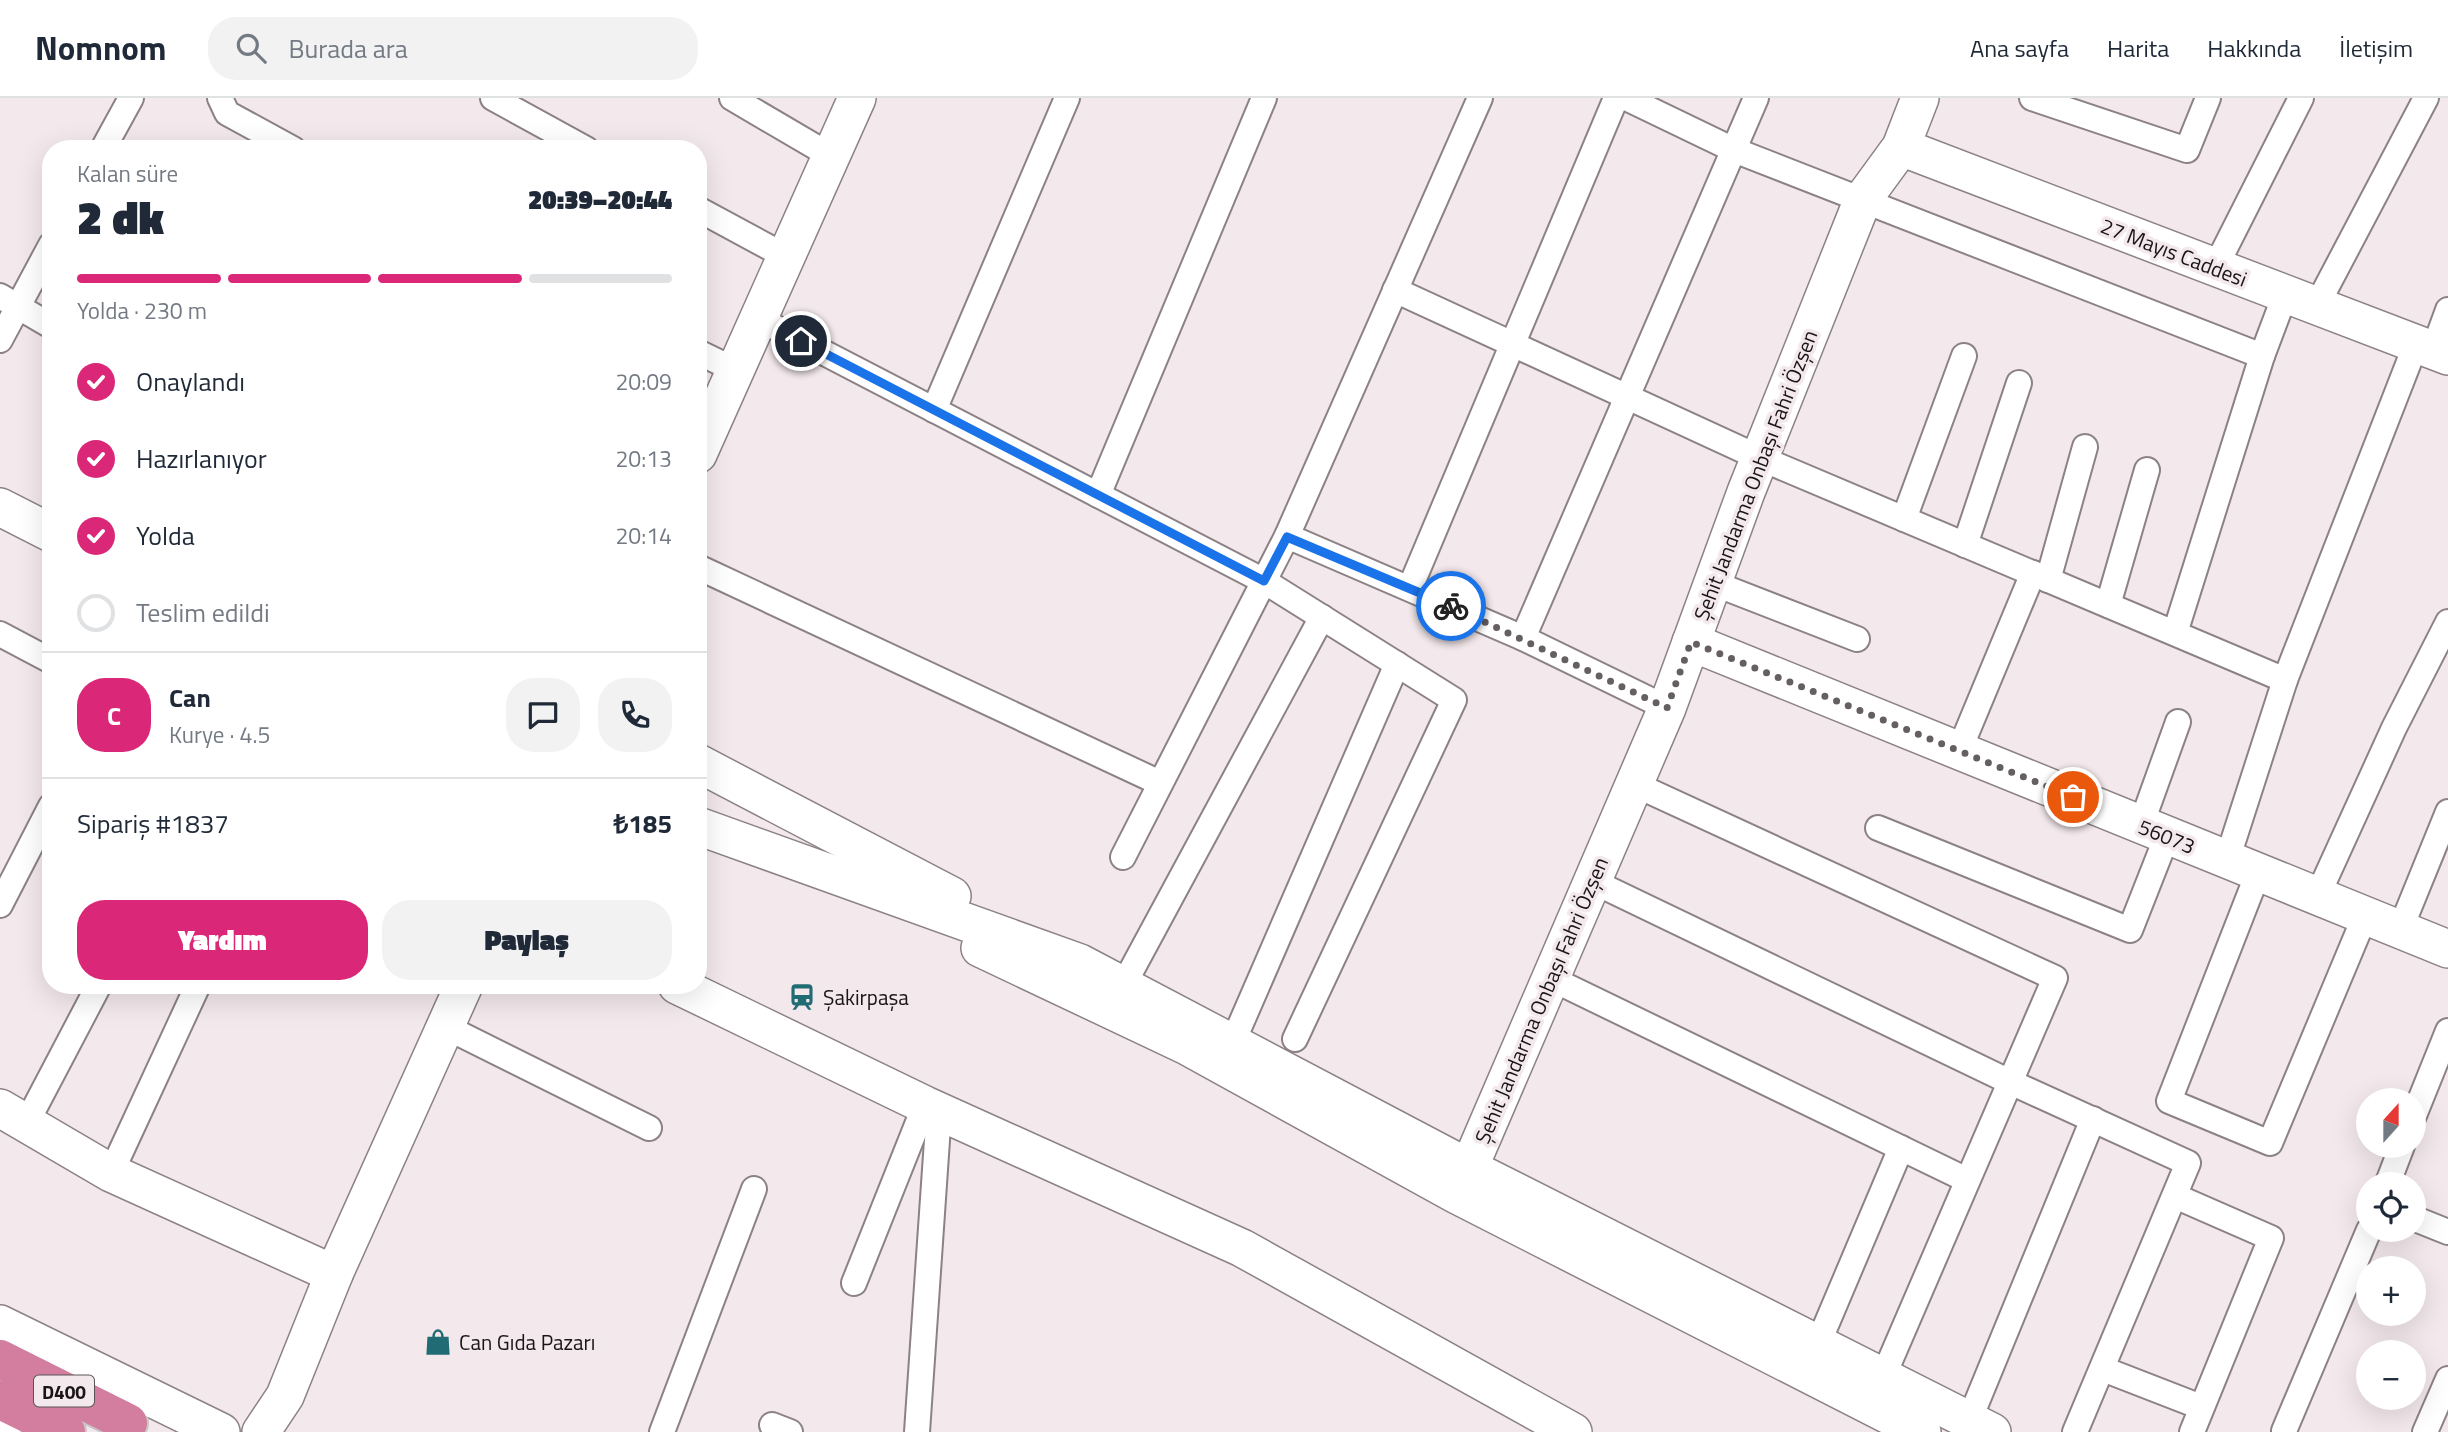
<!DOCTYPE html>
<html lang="tr">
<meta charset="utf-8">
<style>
body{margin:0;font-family:"Titillium Web",sans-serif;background:#f2f2f3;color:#1f2937;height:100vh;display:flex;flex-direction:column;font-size:26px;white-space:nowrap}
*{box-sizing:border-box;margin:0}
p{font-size:23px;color:#747a83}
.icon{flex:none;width:38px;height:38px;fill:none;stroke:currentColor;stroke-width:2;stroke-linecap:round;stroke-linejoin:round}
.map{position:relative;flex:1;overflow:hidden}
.side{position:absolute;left:42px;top:42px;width:665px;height:854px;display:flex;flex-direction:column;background:#fff;border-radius:28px;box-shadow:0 7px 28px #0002}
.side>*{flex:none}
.needle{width:46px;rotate:21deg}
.tools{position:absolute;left:2356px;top:990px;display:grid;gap:14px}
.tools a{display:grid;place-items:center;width:70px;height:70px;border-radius:50%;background:#fff;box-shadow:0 7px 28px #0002;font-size:35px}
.pin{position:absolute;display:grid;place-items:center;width:60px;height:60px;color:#fff;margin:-30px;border:4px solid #fff;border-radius:50%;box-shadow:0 2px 7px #0007}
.courier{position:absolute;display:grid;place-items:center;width:70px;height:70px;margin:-35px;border:5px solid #1a73e8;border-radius:50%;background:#fff;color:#222;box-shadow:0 2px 9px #0007}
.head em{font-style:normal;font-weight:800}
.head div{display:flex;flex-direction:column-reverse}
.head{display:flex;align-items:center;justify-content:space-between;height:119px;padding:0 35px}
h1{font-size:46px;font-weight:800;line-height:52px}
.bar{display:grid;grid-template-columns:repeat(4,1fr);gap:10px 7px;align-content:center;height:84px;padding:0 35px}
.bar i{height:9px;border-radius:5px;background:#e0e1e3}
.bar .active{background:#db2777}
.bar p{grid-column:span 4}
.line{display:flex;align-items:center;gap:18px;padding:0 35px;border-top:2px solid #e0e1e3}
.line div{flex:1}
.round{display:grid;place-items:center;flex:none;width:74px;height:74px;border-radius:28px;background:#f2f2f3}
ol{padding:0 35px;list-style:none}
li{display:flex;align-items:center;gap:21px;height:77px}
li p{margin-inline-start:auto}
li .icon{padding:7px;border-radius:50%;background:#db2777;color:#fff;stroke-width:4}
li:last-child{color:#747a83}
li i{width:38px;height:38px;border:4px solid #e0e1e3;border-radius:50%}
.primary-button{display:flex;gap:14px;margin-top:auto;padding:14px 35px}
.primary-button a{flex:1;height:80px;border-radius:28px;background:#db2777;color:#fff;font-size:28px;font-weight:800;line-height:80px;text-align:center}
.primary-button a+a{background:#f2f2f3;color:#1f2937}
header{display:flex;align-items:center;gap:42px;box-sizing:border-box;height:98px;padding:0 35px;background:#fff;border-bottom:2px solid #e0e1e3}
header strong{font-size:33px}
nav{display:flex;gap:38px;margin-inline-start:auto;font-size:24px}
.search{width:490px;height:63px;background:#f2f2f3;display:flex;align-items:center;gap:18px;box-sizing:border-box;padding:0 24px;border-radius:28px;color:#747a83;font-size:26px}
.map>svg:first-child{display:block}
</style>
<header>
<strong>Nomnom</strong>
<div class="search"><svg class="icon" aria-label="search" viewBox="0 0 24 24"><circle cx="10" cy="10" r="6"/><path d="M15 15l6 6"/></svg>Burada ara</div>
<nav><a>Ana sayfa</a><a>Harita</a><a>Hakkında</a><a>İletişim</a></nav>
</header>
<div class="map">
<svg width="2448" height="1334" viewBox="0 0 2448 1334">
<rect width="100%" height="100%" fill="#f3e8eb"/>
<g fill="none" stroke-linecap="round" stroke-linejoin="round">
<defs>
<g id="street">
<path d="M220,0L227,15L293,51"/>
<path d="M493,0L586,51"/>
<path d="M732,0L831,58"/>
<path d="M1626,0L1734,52L2262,258"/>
<path d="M2032,0L2187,52L2208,0"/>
<path d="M103,51L131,0"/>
<path d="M698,111L785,158"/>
<path d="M2215,170L2301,0"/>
<path d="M1395,192L1760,360L2285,582"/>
<path d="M0,198L51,228"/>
<path d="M2316,209L2426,0"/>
<path d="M757,220L1264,483L1454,602L1295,941"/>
<path d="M0,242L51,147"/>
<path d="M2433,253L2448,212"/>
<path d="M698,254L735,272"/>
<path d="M934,312L1067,0"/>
<path d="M1098,397L1264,0"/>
<path d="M1904,421L1964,258"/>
<path d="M1287,438L1523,540L1667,610"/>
<path d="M1965,447L2019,285"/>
<path d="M698,469L1160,685"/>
<path d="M2048,482L2085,349"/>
<path d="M1713,485L1857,541"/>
<path d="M1410,490L1616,0"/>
<path d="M2108,507L2147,372"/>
<path d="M2175,535L2262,258L2285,197"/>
<path d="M0,536L51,563"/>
<path d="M1523,540L1756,0"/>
<path d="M1959,653L2033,475"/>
<path d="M1634,686L2055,880L1883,1279"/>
<path d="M2141,727L2178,624"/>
<path d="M1878,730L2130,832L2167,738"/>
<path d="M1123,759L1287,438L1480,0"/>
<path d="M2227,762L2285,582L2416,246"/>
<path d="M2258,775L2169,1003L2270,1045L2365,818"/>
<path d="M1592,783L2008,983L2188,1065L2075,1334"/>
<path d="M2317,799L2394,630L2448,524"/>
<path d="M0,807L51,708"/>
<path d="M2400,832L2448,714"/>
<path d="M1550,880L1967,1082"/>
<path d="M1124,886L1322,519"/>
<path d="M446,929L649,1030"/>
<path d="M1232,946L1397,566"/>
<path d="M2413,1020L2448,933"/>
<path d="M26,1026L99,887"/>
<path d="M111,1075L198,887"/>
<path d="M2387,1087L2402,1048"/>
<path d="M2175,1098L2271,1140L2192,1334"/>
<path d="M2413,1120L2448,1134"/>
<path d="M854,1185L925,1007"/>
<path d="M1818,1246L1901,1050"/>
<path d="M2103,1271L2201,1309"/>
<path d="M1969,1323L2093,1021"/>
<path d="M772,1327L790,1334"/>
<path d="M2284,1333L2369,1132"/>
<path d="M662,1334L754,1091"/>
<path d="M917,1334L939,1013"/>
<path d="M2425,1334L2448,1281"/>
</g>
<g id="secondary">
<path d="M1901,49L2448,258"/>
<path d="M698,356L857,0"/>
<path d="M0,409L51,435"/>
<path d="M1691,544L2448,851"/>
<path d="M698,665L952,798"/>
<path d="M698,728L1080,865L1469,1070L1992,1334"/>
<path d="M980,850L1187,948L1457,1097L1922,1334"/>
<path d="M677,887L925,1007L1242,1150L1573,1334"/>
<path d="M0,1010L111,1075L334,1176"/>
<path d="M1469,1070L1667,610L1746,394L1863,101L1901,49L1920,0"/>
<path d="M0,1226L221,1334"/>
<path d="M0,1333L2,1334"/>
<path d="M261,1334L285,1298L334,1176L464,887"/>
</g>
<g id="highway">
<path d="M0,1261L128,1325"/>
<path d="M0,1302L66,1334"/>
</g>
</defs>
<use href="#street" stroke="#8c8285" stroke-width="28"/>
<use href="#secondary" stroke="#8c8285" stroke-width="40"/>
<use href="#highway" stroke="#c8c7c7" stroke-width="42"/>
<use href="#street" stroke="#fff" stroke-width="24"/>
<use href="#secondary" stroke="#fff" stroke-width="37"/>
<use href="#highway" stroke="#d37e9e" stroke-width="38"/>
</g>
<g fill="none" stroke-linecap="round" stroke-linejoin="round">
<path stroke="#655f61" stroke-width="7" stroke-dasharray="0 12.6" d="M1451,508L1667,610L1691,544L2073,699"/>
<path stroke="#1a73e8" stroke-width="9" d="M801,243L1264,483L1287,439L1451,508"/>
</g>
<defs>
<symbol id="station-bare" viewBox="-9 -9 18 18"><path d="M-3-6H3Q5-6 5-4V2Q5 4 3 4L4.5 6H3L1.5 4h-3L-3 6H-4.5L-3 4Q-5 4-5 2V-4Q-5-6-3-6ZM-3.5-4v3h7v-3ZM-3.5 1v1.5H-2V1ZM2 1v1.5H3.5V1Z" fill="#216c74" stroke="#f3e8eb" stroke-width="2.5" paint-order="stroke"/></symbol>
<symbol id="shop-bare" viewBox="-9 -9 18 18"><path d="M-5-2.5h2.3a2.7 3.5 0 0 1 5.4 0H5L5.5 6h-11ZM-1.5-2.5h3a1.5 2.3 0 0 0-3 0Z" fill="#216c74" stroke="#f3e8eb" stroke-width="2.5" paint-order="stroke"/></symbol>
</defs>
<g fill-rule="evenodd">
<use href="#station-bare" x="783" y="880" width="38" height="38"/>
<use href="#shop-bare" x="419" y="1225" width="38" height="38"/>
</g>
<g text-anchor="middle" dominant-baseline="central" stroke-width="7" stroke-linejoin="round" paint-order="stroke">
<rect fill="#f3e8eb" stroke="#5a5456" stroke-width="2" x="34" y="1277.5" width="60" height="31" rx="5"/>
<g font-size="19" font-weight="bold" fill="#191516">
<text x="64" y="1293">D400</text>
</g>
<g font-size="21" fill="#191516" stroke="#f3e8eb">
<text transform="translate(2174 154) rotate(21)">27 Mayıs Caddesi</text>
<text transform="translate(1755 377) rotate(-69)">Şehit Jandarma Onbaşı Fahri Özşen</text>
<text transform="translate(2167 738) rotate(22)">56073</text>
<text transform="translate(1541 902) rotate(-67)">Şehit Jandarma Onbaşı Fahri Özşen</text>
</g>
<g font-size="21" fill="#191516" stroke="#f3e8eb" text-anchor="start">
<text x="823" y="899">Şakirpaşa</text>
<text x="459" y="1244">Can Gıda Pazarı</text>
</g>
</g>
</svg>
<div class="tools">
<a><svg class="needle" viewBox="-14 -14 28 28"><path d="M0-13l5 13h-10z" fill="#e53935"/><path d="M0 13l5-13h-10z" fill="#747a83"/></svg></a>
<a><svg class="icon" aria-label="locate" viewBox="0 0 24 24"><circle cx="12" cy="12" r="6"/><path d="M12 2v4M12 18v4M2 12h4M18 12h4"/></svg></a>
<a>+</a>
<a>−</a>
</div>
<div class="pin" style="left:2073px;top:699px;background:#ea580c"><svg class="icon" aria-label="bag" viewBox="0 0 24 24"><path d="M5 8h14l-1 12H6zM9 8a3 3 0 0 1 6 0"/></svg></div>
<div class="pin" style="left:801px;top:243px;background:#1f2937"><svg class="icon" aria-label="home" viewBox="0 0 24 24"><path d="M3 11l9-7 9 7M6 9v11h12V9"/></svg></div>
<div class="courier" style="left:1451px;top:508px"><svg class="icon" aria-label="bike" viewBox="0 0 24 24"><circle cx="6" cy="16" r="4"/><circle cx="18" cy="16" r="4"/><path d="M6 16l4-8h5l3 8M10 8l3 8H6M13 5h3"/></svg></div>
<section class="side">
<div class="head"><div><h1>2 dk</h1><p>Kalan süre</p></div><em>20:39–20:44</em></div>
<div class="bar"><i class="active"></i><i class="active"></i><i class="active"></i><i></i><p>Yolda · 230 m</p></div>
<ol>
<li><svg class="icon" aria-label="check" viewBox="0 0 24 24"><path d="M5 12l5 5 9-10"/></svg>Onaylandı<p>20:09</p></li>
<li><svg class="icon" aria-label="check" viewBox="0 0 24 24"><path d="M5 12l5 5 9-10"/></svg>Hazırlanıyor<p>20:13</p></li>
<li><svg class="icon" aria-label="check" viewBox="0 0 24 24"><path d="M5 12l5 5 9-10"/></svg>Yolda<p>20:14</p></li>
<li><i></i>Teslim edildi</li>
</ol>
<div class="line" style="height:126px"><b class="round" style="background:#db2777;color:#fff">C</b><div><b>Can</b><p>Kurye · 4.5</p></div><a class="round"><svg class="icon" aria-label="chat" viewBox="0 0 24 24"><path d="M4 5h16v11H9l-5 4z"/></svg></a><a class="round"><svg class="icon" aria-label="phone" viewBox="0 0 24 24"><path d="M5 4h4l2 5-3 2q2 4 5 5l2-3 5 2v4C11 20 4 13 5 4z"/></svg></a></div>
<div class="line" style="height:91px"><div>Sipariş #1837</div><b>₺185</b></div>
<div class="primary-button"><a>Yardım</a><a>Paylaş</a></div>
</section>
</div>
